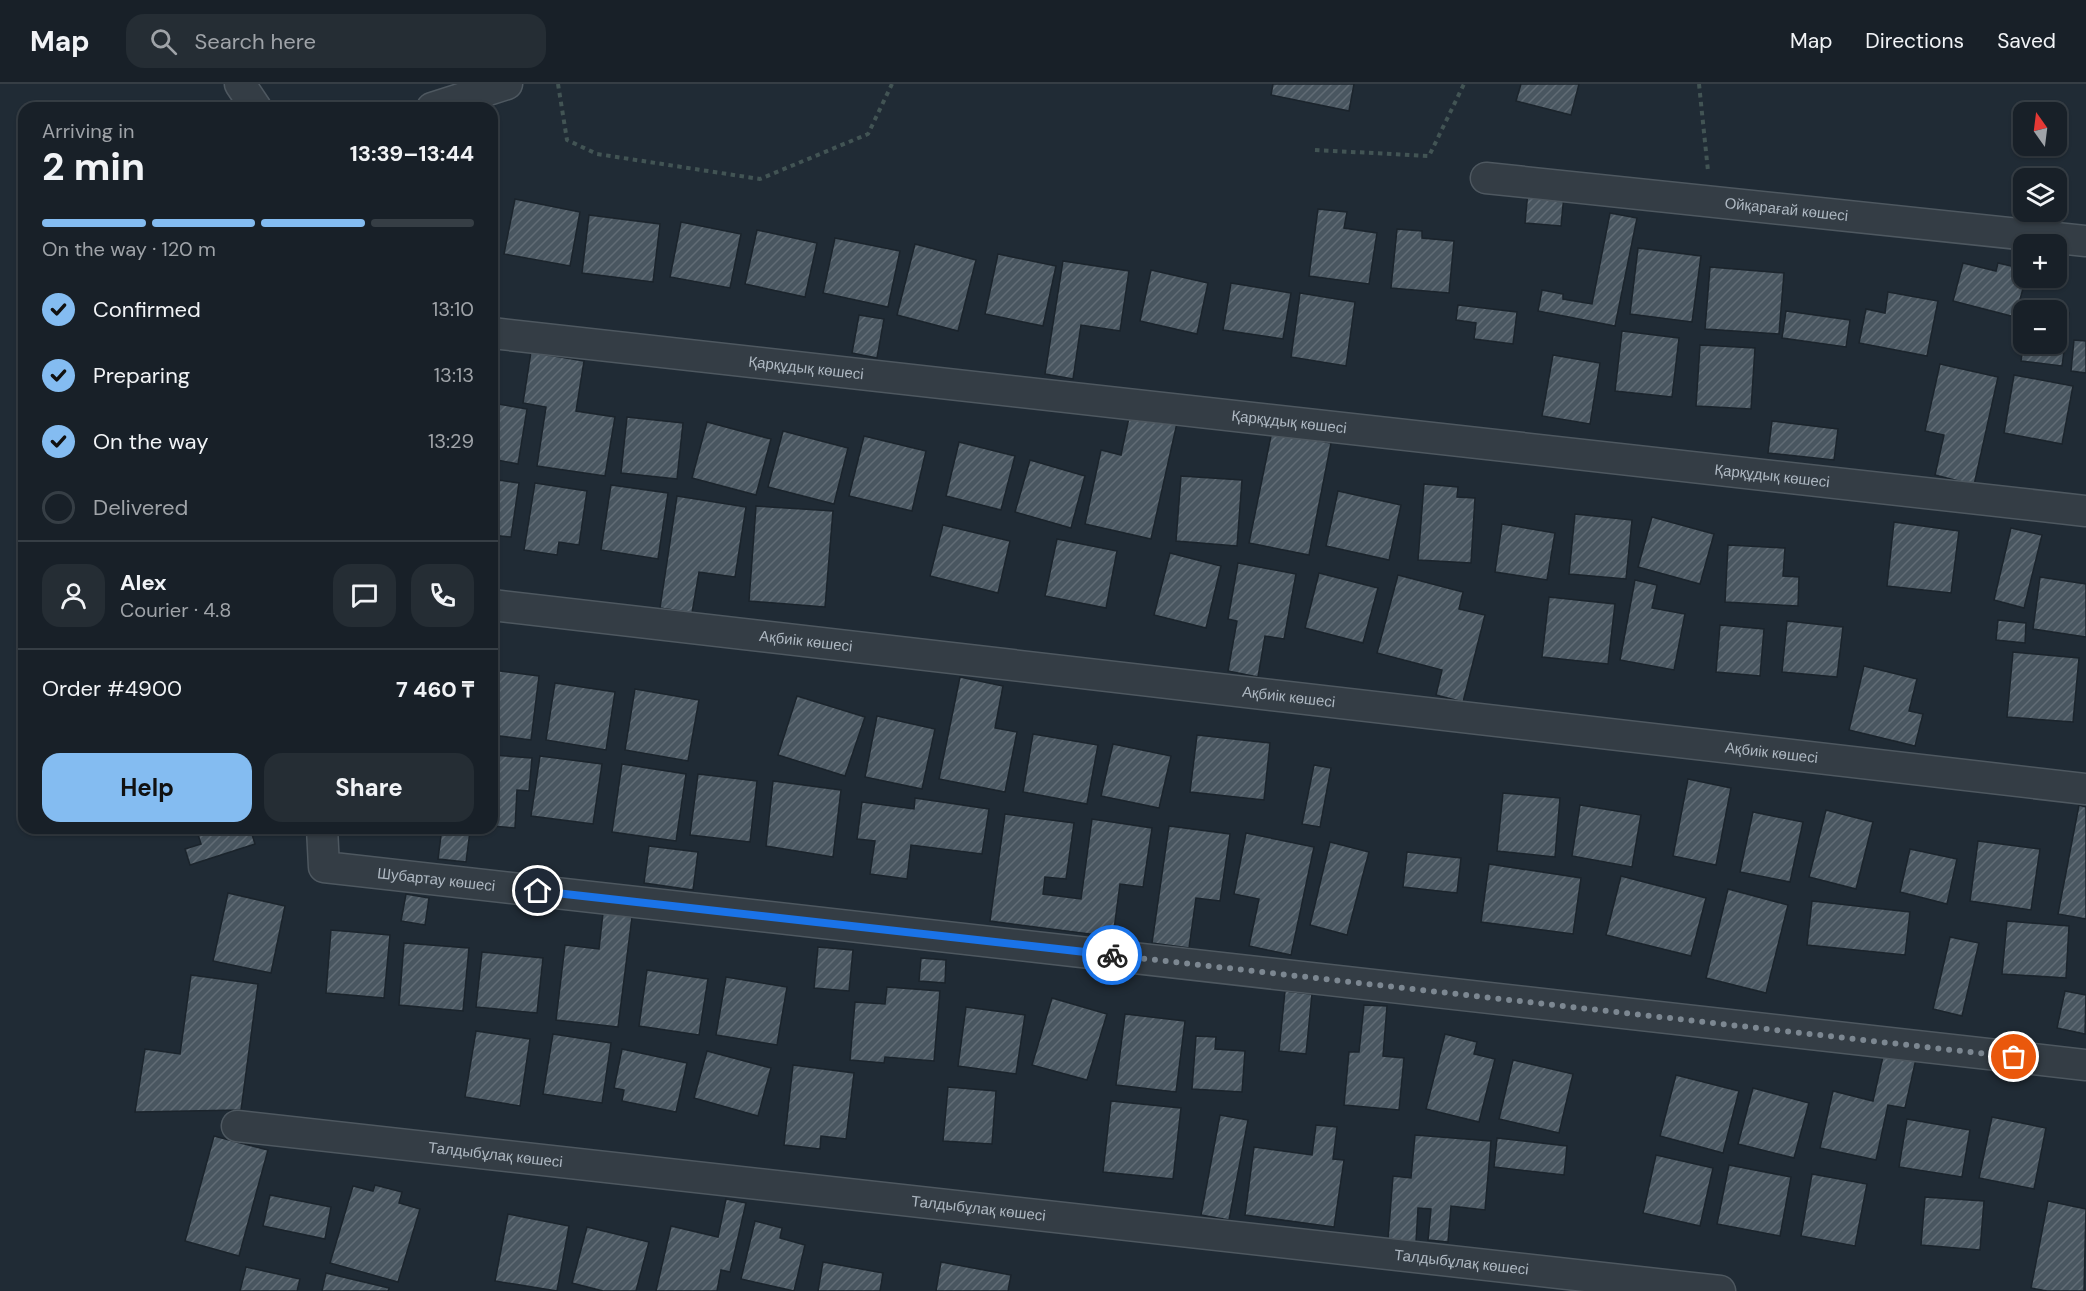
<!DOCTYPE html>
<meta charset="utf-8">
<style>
body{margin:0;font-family:"DM Sans",sans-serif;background:#252d34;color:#f1f3f6;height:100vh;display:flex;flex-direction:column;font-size:22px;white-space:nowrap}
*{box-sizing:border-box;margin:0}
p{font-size:20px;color:#9fa3a8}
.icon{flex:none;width:33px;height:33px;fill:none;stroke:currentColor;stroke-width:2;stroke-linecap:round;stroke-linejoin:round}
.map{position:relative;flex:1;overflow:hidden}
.panel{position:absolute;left:18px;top:18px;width:480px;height:732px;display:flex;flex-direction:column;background:#182028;border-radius:18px;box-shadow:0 2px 4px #0004,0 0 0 2px #363e45}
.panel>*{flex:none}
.needle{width:39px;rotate:346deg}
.tools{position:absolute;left:2013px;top:18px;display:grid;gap:12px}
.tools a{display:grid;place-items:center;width:54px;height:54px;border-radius:12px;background:#182028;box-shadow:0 2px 4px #0004,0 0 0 2px #363e45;font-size:30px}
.pin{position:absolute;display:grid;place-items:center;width:51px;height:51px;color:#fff;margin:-26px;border:3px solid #fff;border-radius:50%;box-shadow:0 2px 6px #0007}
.courier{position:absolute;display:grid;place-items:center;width:60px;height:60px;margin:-30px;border:4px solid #1a73e8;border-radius:50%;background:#fff;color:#222;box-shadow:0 2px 8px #0007}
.overview em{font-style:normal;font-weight:700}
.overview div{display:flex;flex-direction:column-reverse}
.overview{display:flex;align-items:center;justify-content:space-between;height:102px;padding:0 24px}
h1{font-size:39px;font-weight:700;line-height:45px}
.bar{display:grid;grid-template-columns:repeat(4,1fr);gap:9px 6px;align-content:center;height:72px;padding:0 24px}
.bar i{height:8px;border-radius:4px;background:#363e45}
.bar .on{background:#84bcf1}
.bar p{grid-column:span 4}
.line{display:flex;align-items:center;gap:15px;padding:0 24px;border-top:2px solid #363e45}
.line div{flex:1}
.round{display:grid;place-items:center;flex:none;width:63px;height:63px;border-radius:18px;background:#252d34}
ol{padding:0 24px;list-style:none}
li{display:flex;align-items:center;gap:18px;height:66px}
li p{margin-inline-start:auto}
li .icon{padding:6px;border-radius:50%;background:#84bcf1;color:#111;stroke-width:4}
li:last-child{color:#9fa3a8}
li i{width:33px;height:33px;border:3px solid #363e45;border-radius:50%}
.primary-button{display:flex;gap:12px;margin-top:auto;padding:12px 24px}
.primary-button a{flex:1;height:69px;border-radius:18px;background:#84bcf1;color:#111;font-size:24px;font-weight:700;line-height:69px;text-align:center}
.primary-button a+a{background:#252d34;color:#f1f3f6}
header{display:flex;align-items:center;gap:36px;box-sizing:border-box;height:84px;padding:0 30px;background:#182028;border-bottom:2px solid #363e45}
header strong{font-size:28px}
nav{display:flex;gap:33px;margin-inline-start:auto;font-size:21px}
.search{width:420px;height:54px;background:#252d34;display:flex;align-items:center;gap:15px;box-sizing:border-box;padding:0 21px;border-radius:18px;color:#9fa3a8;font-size:22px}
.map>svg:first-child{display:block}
</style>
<header>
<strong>Map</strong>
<div class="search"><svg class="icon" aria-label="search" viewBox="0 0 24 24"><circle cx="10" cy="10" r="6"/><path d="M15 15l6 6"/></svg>Search here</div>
<nav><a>Map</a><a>Directions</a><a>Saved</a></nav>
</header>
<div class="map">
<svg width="2086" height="1207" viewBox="0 0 2086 1207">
<defs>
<pattern id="building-hatch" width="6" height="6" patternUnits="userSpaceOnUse" patternTransform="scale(1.5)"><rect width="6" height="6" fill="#495660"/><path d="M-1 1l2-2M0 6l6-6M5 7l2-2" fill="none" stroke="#616c75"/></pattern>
</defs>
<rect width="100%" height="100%" fill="#202b35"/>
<g fill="url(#building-hatch)" stroke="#1b242c" stroke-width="1.5">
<path d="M1273,0H1354L1349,27L1271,11Z"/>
<path d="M1521,0H1579L1571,31L1516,17Z"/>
<path d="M1528,107L1564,111L1561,142L1525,139Z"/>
<path d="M515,115L580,128L570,182L504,170Z"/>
<path d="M1318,125L1347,128L1344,144L1377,149L1369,200L1309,192Z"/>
<path d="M492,129L498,130L492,157Z"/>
<path d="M1610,129L1637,134L1615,242L1538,227L1542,206L1563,210V215L1592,220Z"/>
<path d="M589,131L660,140L653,198L582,189Z"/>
<path d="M681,138L741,150L730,204L670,193Z"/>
<path d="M1397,145L1422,147V154L1454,157L1449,209L1391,204Z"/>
<path d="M757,146L817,159L805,213L745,200Z"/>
<path d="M835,154L900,167L888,223L823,209Z"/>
<path d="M915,160L976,176L958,247L897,231Z"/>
<path d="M1638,164L1701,172L1692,238L1630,230Z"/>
<path d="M998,170L1056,182L1043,242L985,230Z"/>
<path d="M1063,177L1129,187L1120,247L1081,241L1073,295L1045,290Z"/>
<path d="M1963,179L1996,187L1998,179L2024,185L2026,194L2015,233L1953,217Z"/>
<path d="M1710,183L1784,189L1779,250L1705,245Z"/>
<path d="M1151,186L1208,199L1197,250L1140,237Z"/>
<path d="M1231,199L1291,209L1283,255L1223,246Z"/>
<path d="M1888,208L1938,217L1927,272L1859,259L1866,225L1885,229Z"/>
<path d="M1300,209L1355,218L1346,282L1291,273Z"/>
<path d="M1458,221L1517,228L1513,260L1474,255L1476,239L1456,236Z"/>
<path d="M1786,227L1850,236L1846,263L1782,254Z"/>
<path d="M2056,227L2069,229L2062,282L2021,277L2024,258L2056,260Z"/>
<path d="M859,231L884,235L877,274L852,269Z"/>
<path d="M1622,247L1679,254L1672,313L1615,307Z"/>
<path d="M2074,256L2086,257V289L2071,287Z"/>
<path d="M1700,261L1755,264L1751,325L1696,322Z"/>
<path d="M531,268L584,277L576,327L615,333L605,392L537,382L546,323L523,319Z"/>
<path d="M1553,271L1600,279L1590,340L1542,332Z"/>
<path d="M1940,280L1998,293L1974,401L1935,391L1944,351L1925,347Z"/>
<path d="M2014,291L2073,302L2062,360L2004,349Z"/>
<path d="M492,319L527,325L518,380L492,375Z"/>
<path d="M1130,329L1177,339L1151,455L1085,440L1101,366L1121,371Z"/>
<path d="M627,333L683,339L677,395L621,389Z"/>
<path d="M1772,337L1838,345L1834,376L1768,369Z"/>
<path d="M707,338L771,355L756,411L692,394Z"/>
<path d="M783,347L848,364L834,420L768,403Z"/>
<path d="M1272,347L1331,359L1309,471L1249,459Z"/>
<path d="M864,352L926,367L912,427L849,412Z"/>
<path d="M959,358L1015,372L1001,426L946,412Z"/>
<path d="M1030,376L1085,392L1071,444L1015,428Z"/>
<path d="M1181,392L1242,396L1237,462L1176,457Z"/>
<path d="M492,395L519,399L511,453L492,451Z"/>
<path d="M535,399L587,407L579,461L559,458L557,471L524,466Z"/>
<path d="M1424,400L1458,403L1457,413L1475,414L1471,479L1418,476Z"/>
<path d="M611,401L668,409L658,475L601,466Z"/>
<path d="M1338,407L1401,421L1389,476L1326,462Z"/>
<path d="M677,412L746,423L735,493L699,488L692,529L660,524Z"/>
<path d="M756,422L833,427L825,523L749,517Z"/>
<path d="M1575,430L1632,436L1626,495L1569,490Z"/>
<path d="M1652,433L1714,450L1700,500L1638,483Z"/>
<path d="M1894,438L1959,447L1951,509L1887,502Z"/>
<path d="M1502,440L1555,449L1547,496L1495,488Z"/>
<path d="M943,441L1010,457L998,509L930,492Z"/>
<path d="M2011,444L2042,451L2024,524L1994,516Z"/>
<path d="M1057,455L1117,467L1106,524L1045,512Z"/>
<path d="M1728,461L1785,464L1783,492L1799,493L1798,522L1725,518Z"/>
<path d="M1170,469L1221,482L1206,544L1154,531Z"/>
<path d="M1238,479L1296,490L1284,555L1265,552L1258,593L1228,587L1237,537L1228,535Z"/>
<path d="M1319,489L1378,504L1363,559L1305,544Z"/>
<path d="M1398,491L1463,508L1459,525L1485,531L1463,618L1436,611L1442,586L1377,569Z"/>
<path d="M2040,493L2086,500V553L2033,545Z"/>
<path d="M1635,496L1657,501L1652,524L1685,530L1674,586L1620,576Z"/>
<path d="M1549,513L1615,520L1608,580L1542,573Z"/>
<path d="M1998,536L2026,539L2025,559L1996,556Z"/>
<path d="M1787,537L1843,543L1837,593L1782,588Z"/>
<path d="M1720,541L1764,545L1760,592L1716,588Z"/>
<path d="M2013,568L2079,574L2073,638L2007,633Z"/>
<path d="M1864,582L1917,595L1909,627L1923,630L1915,662L1849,646Z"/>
<path d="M492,586L539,592L531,656L492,651Z"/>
<path d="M960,593L1003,602L995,644L1017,648L1005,708L939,695Z"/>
<path d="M555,599L615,608L606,666L546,656Z"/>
<path d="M635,605L699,616L688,677L625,666Z"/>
<path d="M797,612L865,633L845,692L778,671Z"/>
<path d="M877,632L935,645L922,705L865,693Z"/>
<path d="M1033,650L1098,661L1087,720L1023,708Z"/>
<path d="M1197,651L1270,659L1264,716L1190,708Z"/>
<path d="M1113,660L1171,672L1159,724L1101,712Z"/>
<path d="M492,671L532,674L529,707L517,706L515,744L492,742Z"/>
<path d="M540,672L602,680L593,740L531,732Z"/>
<path d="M622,680L686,690L676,757L612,748Z"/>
<path d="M1314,681L1331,684L1320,743L1302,740Z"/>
<path d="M698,690L757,697L750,758L690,751Z"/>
<path d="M1688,695L1731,704L1716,781L1673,772Z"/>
<path d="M773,697L841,706L833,773L766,762Z"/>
<path d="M1503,709L1560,714L1555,773L1497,767Z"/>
<path d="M915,714L989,725L982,770L911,761L907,795L870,790L875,757L857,755L862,718L914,725Z"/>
<path d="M1580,721L1641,731L1632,783L1572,772Z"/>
<path d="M2079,721L2086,723V835L2058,830Z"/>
<path d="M1826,726L1873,738L1856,805L1809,793Z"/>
<path d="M1753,728L1803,738L1790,798L1740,788Z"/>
<path d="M1005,730L1074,739L1066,795L1045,793L1043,810L1081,815L1092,735L1152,744L1143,803L1120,800L1113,853L990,837Z"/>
<path d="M1169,742L1230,750L1220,817L1196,814L1189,864L1152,859Z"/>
<path d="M196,744H250L255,760L190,781L185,765L201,760Z"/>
<path d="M442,744L470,747L466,778L438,775Z"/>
<path d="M1246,749L1314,763L1291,871L1249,862L1259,815L1234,810Z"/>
<path d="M1978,757L2040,765L2031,826L1970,817Z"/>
<path d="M1330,758L1369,768L1347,851L1310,841Z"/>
<path d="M649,762L698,768L693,806L644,799Z"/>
<path d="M1910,765L1957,775L1947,820L1900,808Z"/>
<path d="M1407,768L1461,774L1457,809L1403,803Z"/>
<path d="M1489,780L1581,794L1573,850L1481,838Z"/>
<path d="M1621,792L1706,814L1691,872L1606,851Z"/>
<path d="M1728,805L1788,821L1766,909L1706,894Z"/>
<path d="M228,809L285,822L271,889L213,877Z"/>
<path d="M406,810L429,814L425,841L401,837Z"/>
<path d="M1812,817L1910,828L1905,871L1807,861Z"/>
<path d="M603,829L632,833L618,943L556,936L565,861L599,865Z"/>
<path d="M2007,837L2069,842L2066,894L2002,890Z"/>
<path d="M331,846L390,851L384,914L326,909Z"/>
<path d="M1950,853L1979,859L1962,932L1933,925Z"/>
<path d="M404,859L469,864L463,927L399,921Z"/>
<path d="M818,863L853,866L849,907L814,904Z"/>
<path d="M482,868L543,874L537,929L476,923Z"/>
<path d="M921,874L946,876L945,899L919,897Z"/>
<path d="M647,886L708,895L699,951L639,942Z"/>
<path d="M191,891L258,900L241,1026L135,1028L145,965L180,970Z"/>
<path d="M726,893L787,903L777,961L716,951Z"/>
<path d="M887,903L940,907L934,977L885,973L884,979L850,976L855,918L885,920Z"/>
<path d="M1285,907L1312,910L1306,970L1279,967Z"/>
<path d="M2065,907L2086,911L2085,950L2057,944Z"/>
<path d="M1052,914L1107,930L1087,996L1032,981Z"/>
<path d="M1364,921L1387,922L1383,972L1404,974L1399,1026L1344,1021L1349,968H1359Z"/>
<path d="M966,923L1025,931L1016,990L958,982Z"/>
<path d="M1125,930L1185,937L1176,1008L1116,1001Z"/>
<path d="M476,947L530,955L520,1022L465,1013Z"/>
<path d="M553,950L611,959L602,1019L543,1010Z"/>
<path d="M1445,950L1477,958L1474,970L1495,975L1479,1038L1426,1025Z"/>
<path d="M1196,952L1216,953L1215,965L1245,967L1242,1008L1192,1005Z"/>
<path d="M622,965L687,979L676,1028L622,1017L624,1006L614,1004Z"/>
<path d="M707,967L771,984L758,1032L694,1014Z"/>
<path d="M1884,968L1916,975L1905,1024L1888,1021L1876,1076L1820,1064L1833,1007L1873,1017Z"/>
<path d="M1513,976L1573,990L1559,1049L1499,1035Z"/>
<path d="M793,981L854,989L846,1055L821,1052L820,1065L784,1061Z"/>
<path d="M1676,991L1739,1007L1723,1069L1660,1052Z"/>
<path d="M948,1003L996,1007L992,1060L943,1057Z"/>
<path d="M1753,1004L1809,1019L1794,1074L1738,1060Z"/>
<path d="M1111,1017L1181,1024L1173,1095L1103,1088Z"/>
<path d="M1220,1031L1248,1036L1229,1136L1201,1131Z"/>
<path d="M1992,1033L2046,1044L2034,1105L1979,1094Z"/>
<path d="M1907,1035L1970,1046L1962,1093L1899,1083Z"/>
<path d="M1316,1041L1337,1043L1333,1075L1344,1076L1334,1143L1245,1131L1254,1063L1312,1071Z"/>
<path d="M1415,1051L1491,1057L1485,1126L1451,1122L1448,1158L1428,1156L1431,1125L1418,1124L1416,1158L1388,1155L1393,1092L1411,1094Z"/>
<path d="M214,1052L268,1066L239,1172L185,1157Z"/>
<path d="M1497,1054L1567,1062L1564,1091L1494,1083Z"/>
<path d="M1656,1071L1713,1084L1700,1142L1643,1129Z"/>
<path d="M1729,1081L1791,1093L1780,1152L1717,1140Z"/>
<path d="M1812,1090L1867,1100L1855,1162L1801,1152Z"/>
<path d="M375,1101L402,1108L399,1119L420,1125L398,1198L330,1179L353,1102L373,1107Z"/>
<path d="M270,1111L331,1123L325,1155L263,1142Z"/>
<path d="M1925,1113L1984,1117L1980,1166L1921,1161Z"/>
<path d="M726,1115L746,1119L730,1188L721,1186L717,1207H656L671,1142L718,1153Z"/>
<path d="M2048,1117L2086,1125L2084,1207H2047L2031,1204Z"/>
<path d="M508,1130L569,1142L557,1207L495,1197Z"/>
<path d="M755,1137L782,1144L780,1154L805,1161L794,1207L741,1195Z"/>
<path d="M587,1143L649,1158L636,1207H603L572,1199Z"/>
<path d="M823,1178L883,1189L880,1207H818Z"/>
<path d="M941,1178L1011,1191L1008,1207H936Z"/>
<path d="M246,1183L300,1195L297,1207H240Z"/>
<path d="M326,1189L389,1204L388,1207H322Z"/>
</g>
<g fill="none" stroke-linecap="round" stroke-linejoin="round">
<defs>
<g id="minor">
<path d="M240,0L256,24"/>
<path d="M432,24L507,0"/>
<path id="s1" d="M1486,94L2086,157"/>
<path id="s2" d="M492,249L2086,427"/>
<path id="s3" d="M492,521L2086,705"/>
<path id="s4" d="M322,744L324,783L2086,981"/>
<path id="s5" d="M237,1042L1720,1207"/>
</g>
</defs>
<use href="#minor" stroke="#4e5860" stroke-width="33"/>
<g stroke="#425454" stroke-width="4" stroke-dasharray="4.5 4.5" stroke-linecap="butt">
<path d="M558,0L567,56L597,70L760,95L868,50L892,0"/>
<path d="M1699,0L1708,87"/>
<path d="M1315,66L1429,72L1464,0"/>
</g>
<use href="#minor" stroke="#343d45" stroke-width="30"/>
</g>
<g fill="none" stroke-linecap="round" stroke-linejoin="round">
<path stroke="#7c8791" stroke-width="6" stroke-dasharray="0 10.8" d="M1112,871L2014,973"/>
<path stroke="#1a73e8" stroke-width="8" d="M538,807L1112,871"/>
</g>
<g text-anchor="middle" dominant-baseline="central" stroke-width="4.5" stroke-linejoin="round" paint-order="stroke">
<g font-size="15" fill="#aeb8c2" stroke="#19222a">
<text stroke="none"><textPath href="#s1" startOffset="302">Ойқарағай көшесі</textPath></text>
<text stroke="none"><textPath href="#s2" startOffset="316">Қарқұдық көшесі</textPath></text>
<text stroke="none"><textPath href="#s2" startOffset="802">Қарқұдық көшесі</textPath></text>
<text stroke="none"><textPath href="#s2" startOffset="1288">Қарқұдық көшесі</textPath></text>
<text stroke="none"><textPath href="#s3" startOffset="316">Ақбиік көшесі</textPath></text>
<text stroke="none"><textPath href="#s3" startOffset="802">Ақбиік көшесі</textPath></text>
<text stroke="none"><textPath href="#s3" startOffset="1288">Ақбиік көшесі</textPath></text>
<text stroke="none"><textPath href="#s4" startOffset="152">Шубартау көшесі</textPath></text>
<text stroke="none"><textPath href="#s5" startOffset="260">Талдыбұлақ көшесі</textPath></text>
<text stroke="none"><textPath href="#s5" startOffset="746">Талдыбұлақ көшесі</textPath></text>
<text stroke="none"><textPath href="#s5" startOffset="1232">Талдыбұлақ көшесі</textPath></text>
</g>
</g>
</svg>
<div class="tools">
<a><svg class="needle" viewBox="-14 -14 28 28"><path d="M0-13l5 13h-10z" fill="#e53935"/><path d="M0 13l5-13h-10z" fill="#9fa3a8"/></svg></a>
<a><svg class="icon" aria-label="layers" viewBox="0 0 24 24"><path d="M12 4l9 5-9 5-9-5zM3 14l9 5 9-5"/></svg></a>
<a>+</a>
<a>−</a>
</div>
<div class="pin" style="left:2014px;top:973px;background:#ea580c"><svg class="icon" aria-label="bag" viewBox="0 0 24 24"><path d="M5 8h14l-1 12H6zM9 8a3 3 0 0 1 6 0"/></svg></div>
<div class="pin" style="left:538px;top:807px;background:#1f2937"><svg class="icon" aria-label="home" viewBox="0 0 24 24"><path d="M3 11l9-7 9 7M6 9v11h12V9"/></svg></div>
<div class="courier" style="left:1112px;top:871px"><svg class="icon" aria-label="bike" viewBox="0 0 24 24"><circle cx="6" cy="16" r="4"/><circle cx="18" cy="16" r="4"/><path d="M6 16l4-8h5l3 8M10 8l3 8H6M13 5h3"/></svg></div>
<section class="panel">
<div class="overview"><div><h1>2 min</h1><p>Arriving in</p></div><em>13:39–13:44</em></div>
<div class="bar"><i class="on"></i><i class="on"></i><i class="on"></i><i></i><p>On the way · 120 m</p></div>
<ol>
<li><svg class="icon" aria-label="check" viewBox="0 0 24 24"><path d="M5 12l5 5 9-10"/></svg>Confirmed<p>13:10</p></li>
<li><svg class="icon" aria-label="check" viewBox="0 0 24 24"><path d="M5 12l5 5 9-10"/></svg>Preparing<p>13:13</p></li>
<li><svg class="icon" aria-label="check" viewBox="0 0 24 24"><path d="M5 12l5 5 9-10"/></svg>On the way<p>13:29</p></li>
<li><i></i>Delivered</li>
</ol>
<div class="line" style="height:108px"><a class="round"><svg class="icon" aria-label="person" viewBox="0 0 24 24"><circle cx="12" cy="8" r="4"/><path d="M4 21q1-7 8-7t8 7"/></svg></a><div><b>Alex</b><p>Courier · 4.8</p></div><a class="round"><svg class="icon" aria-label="chat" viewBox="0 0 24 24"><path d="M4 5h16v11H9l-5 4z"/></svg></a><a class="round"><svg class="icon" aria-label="phone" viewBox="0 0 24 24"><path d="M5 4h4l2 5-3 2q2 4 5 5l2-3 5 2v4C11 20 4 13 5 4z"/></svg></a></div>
<div class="line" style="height:78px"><div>Order #4900</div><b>7 460 ₸</b></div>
<div class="primary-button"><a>Help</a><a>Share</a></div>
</section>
</div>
